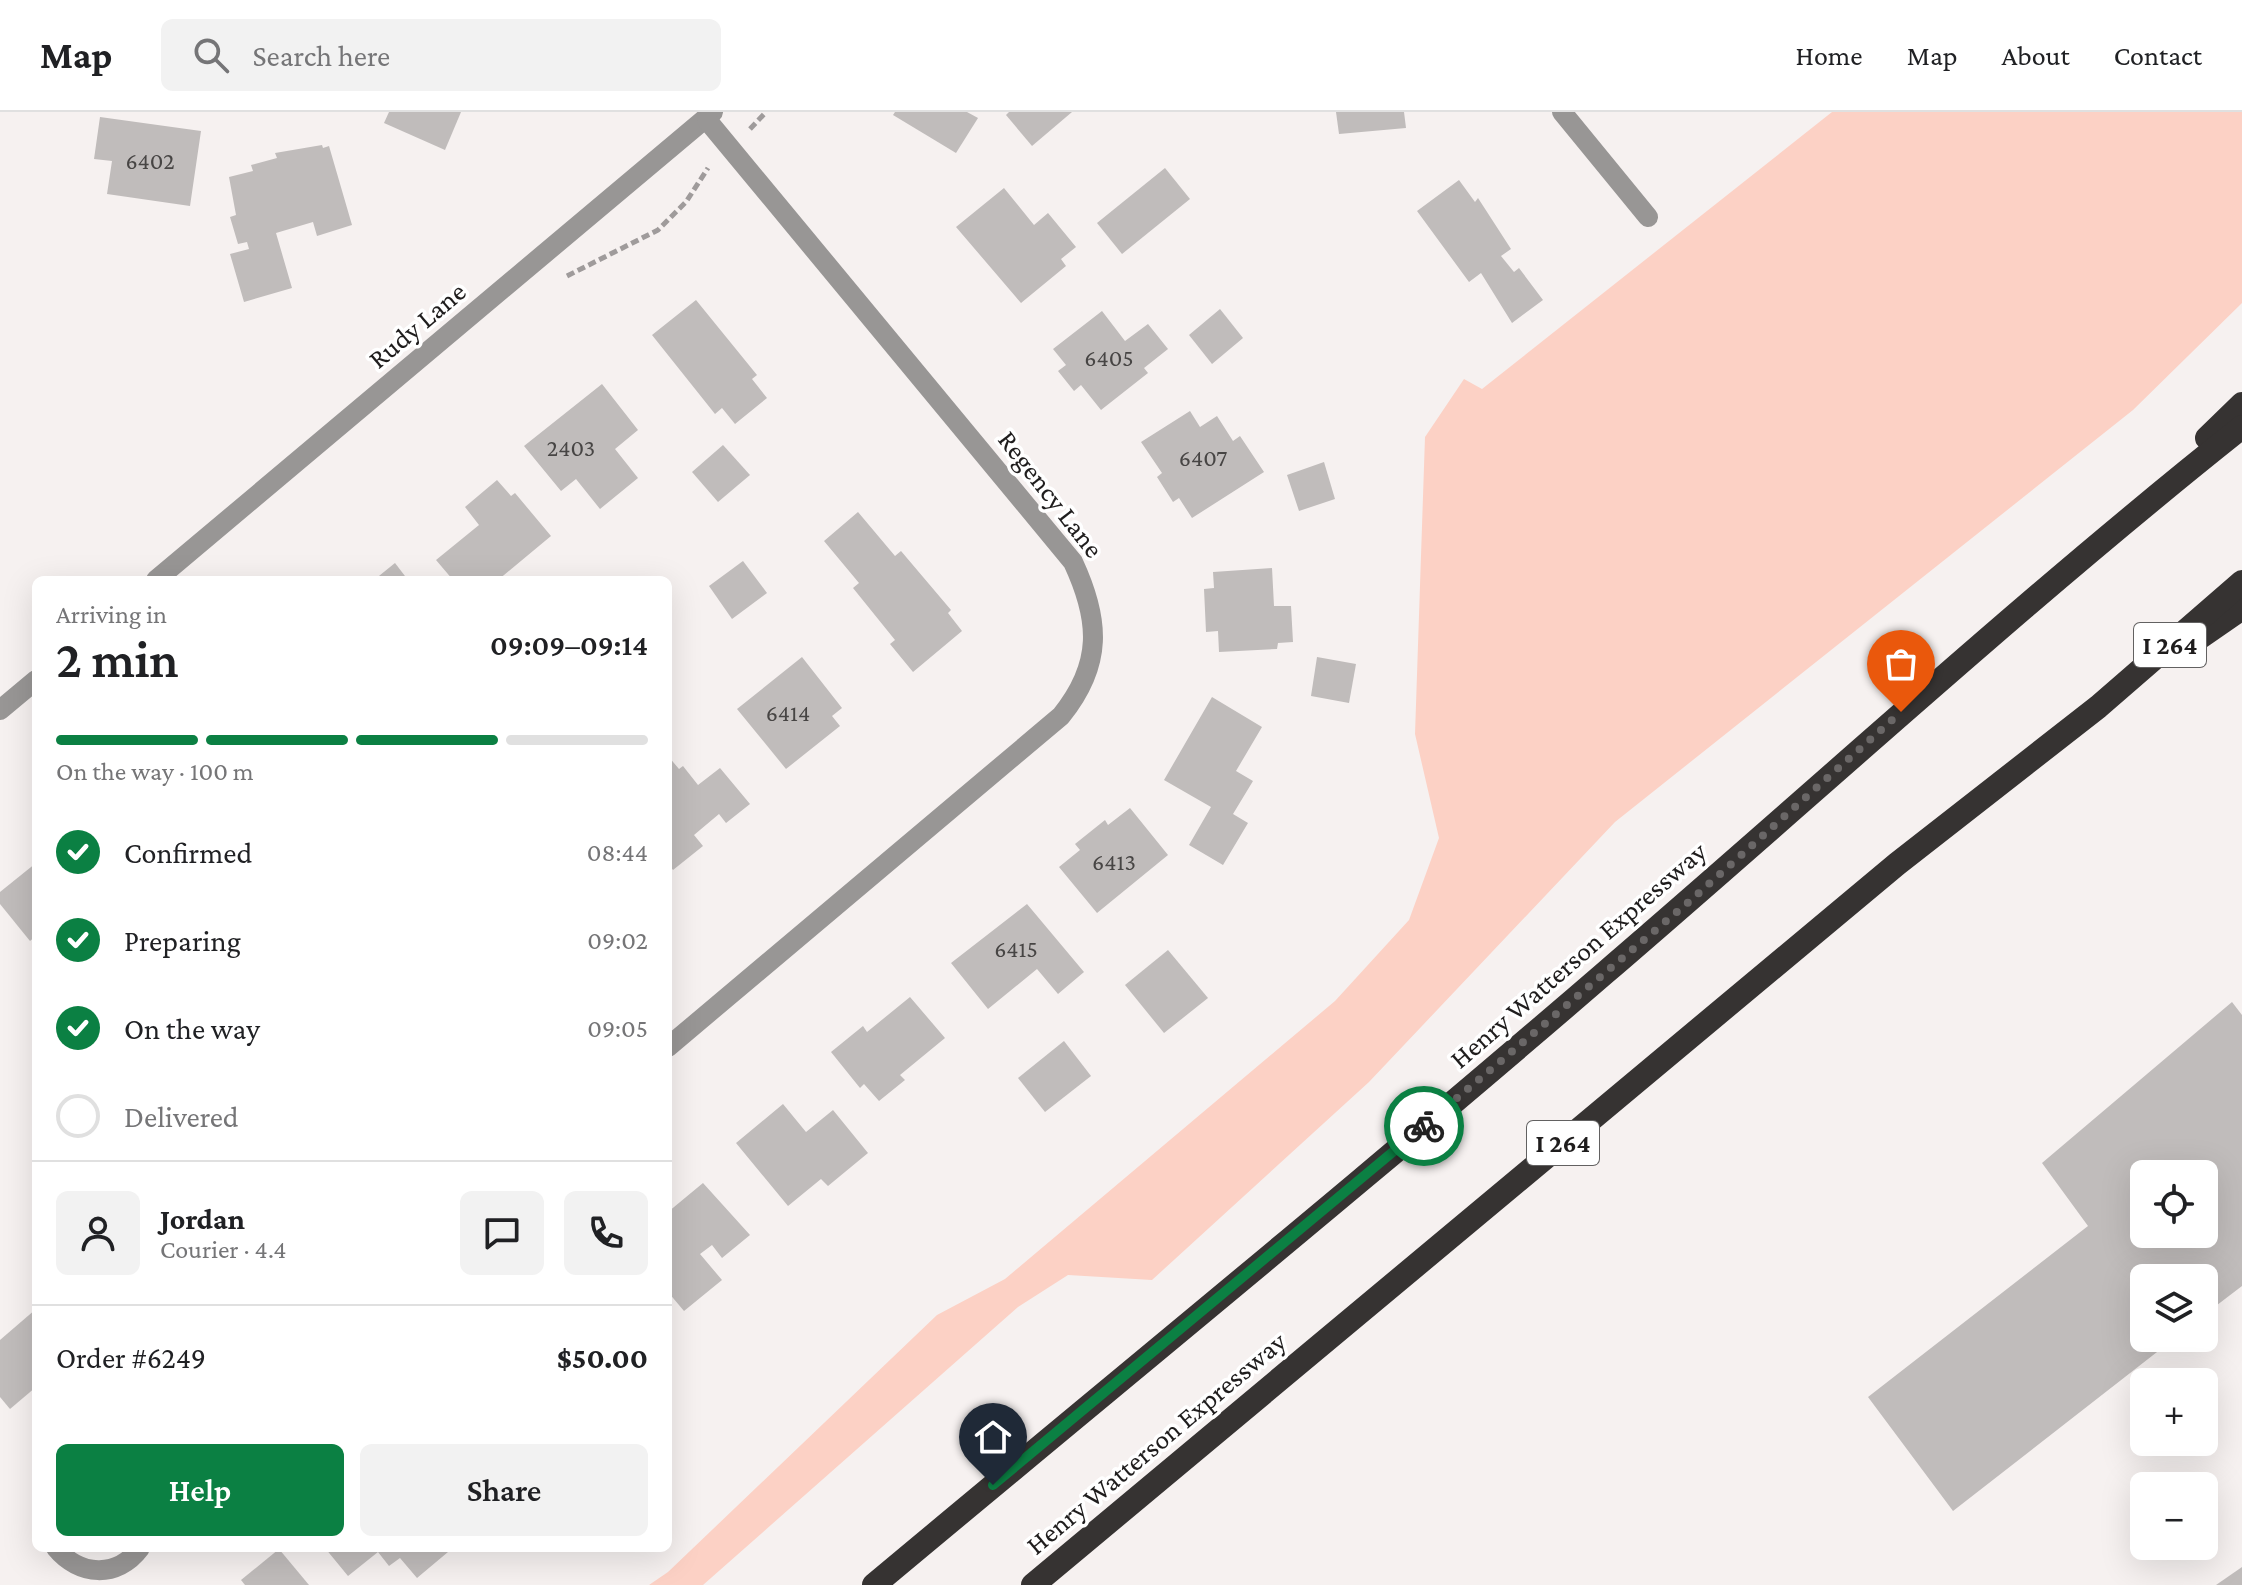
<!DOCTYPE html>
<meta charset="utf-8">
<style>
body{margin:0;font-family:"Crimson Pro",serif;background:#f2f2f2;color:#202124;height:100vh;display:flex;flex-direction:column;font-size:30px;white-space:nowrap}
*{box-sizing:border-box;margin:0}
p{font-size:26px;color:#757577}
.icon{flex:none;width:44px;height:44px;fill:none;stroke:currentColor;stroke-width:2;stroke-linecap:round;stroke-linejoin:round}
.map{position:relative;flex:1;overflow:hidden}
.panel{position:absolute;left:32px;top:464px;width:640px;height:976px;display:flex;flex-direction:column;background:#fff;border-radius:12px;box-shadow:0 8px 32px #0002}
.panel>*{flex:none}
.fabs{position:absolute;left:2130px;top:1048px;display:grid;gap:16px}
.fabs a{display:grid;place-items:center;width:88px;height:88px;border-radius:12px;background:#fff;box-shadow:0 8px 32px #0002;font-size:40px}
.pin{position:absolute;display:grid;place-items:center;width:68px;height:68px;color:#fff;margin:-82px -34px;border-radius:50% 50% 50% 0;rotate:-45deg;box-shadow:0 0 8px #0007}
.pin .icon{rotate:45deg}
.courier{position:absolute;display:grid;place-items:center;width:80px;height:80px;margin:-40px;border:6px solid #0b8043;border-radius:50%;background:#fff;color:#222;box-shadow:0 2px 10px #0007}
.headline em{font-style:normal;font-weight:600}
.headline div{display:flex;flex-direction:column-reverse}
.headline{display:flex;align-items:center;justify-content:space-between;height:136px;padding:0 24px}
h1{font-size:52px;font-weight:600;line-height:60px}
.bar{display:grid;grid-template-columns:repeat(4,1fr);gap:12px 8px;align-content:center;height:96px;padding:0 24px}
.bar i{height:10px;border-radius:6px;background:#e0e0e0}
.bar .current{background:#0b8043}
.bar p{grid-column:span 4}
.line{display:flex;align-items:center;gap:20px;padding:0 24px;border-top:2px solid #e0e0e0}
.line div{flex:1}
.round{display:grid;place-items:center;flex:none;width:84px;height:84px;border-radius:12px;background:#f2f2f2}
ol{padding:0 24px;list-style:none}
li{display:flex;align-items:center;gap:24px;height:88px}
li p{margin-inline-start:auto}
li .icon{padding:8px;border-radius:50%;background:#0b8043;color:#fff;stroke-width:4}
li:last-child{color:#757577}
li i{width:44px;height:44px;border:4px solid #e0e0e0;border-radius:50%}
.primary-button{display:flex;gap:16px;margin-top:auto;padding:16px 24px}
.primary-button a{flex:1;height:92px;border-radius:12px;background:#0b8043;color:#fff;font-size:32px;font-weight:600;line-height:92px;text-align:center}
.primary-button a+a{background:#f2f2f2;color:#202124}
header{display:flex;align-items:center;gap:48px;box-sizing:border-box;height:112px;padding:0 40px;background:#fff;border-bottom:2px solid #e0e0e0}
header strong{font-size:38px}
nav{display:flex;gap:44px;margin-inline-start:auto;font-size:28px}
.search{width:560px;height:72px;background:#f2f2f2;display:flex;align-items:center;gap:20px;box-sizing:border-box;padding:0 28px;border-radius:12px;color:#757577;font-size:30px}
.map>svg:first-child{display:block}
</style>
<header>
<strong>Map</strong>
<div class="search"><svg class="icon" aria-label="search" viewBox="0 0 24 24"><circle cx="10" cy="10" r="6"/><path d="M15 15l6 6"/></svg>Search here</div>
<nav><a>Home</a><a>Map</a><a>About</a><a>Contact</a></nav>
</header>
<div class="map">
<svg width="2242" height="1473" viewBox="0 0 2242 1473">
<rect width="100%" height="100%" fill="#f6f1f0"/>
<path fill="#fcd1c5" d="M1832,0H2242V191L2133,298L1615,710L1369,970L1152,1168L1068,1163L1018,1195L703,1473H649L668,1460L937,1203L1005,1167L1335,889L1409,808L1439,726L1415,622L1425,325L1464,267L1482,277Z"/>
<g fill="#c0bcbb" fill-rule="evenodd">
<path d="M389,0H461L445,38L384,11Z"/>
<path d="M895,0H967L978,6L956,41L893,3Z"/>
<path d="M1009,0H1072L1032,34L1006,3Z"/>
<path d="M1336,0H1404L1406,16L1339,22Z"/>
<path d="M100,5L201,19L190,94L107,82L112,49L94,47Z"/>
<path d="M322,33L323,36L329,34L352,113L317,124L313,110L276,121L292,176L244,190L230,142L249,137L247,130L238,132L230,105L236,103L229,65L253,59L251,53L277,46L275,41Z"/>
<path d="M1165,56L1190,87L1122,142L1097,111Z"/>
<path d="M1459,68L1475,90L1478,86L1511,137L1501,144L1514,160L1519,156L1543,188L1512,211L1481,161L1469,170L1417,99Z"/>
<path d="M1004,76L1034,113L1048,101L1076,135L1061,147L1066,154L1021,191L956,115Z"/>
<path d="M696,188L757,263L752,267L767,286L735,312L722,296L715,302L652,223Z"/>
<path d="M1220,197L1243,226L1212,252L1189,223Z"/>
<path d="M1102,199L1125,229L1148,212L1168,237L1144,256L1148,261L1101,298L1081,273L1074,279L1058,259L1066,253L1053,237Z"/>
<path d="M602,272L638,318L615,337L638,366L600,397L576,367L561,379L524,334Z"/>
<path d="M1190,299L1200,315L1217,304L1233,329L1240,324L1264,360L1192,406L1179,386L1173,390L1157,365L1162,361L1141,330Z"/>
<path d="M723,333L750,363L718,390L692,360Z"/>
<path d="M1324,350L1335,387L1299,399L1287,363Z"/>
<path d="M497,368L511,384L515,381L551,424L498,468H453L436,448L479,413L465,395Z"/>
<path d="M858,400L895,444L901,439L951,498L948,501L962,519L913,560L890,532L895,528L853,476L859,471L824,429Z"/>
<path d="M743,449L767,481L732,507L709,474Z"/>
<path d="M395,451L408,468H374Z"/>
<path d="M1272,456L1274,494H1291L1293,530L1278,531L1277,537L1219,540L1218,519L1206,520L1204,477L1214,476L1213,460Z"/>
<path d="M802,545L842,596L832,604L840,614L786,657L737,597Z"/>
<path d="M1317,545L1356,552L1349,591L1311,584Z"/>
<path d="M1212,585L1262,615L1236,659L1253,669L1233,702L1248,711L1223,753L1189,733L1211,695L1164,668Z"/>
<path d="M668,644L679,657L683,654L698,673L720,656L750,692L726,711L719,702L694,723L703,734L673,758L668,752Z"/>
<path d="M1130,696L1168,743L1097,801L1059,755L1080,738L1075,732L1105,708L1108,713Z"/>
<path d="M36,751V824L30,829L0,792V780Z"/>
<path d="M1027,792L1084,860L1058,882L1037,857L988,897L951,851Z"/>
<path d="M1168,838L1208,886L1164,921L1125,873Z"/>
<path d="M910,885L945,926L900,963L905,968L879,989L864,972L860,976L831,940L863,914L867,920Z"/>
<path d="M2232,890L2242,903V1174L2204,1203V1166H2144V1226H2175L1953,1399L1868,1285L2088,1114L2042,1051ZM2144,1062H2204V1122H2144Z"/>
<path d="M1064,929L1091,964L1045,1000L1018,966Z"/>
<path d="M783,992L806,1020L833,998L868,1041L828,1074L821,1067L788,1094L736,1031Z"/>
<path d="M703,1071L750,1123L722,1146L712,1133L700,1142L722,1168L684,1199L668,1180V1100Z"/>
<path d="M36,1197V1275L10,1297L0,1285V1228Z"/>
<path d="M325,1436H445L448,1440L417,1466L400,1446L389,1454L378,1440L348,1464Z"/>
<path d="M279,1437L309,1473H245L241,1468Z"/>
<path d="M2242,1455V1473H2216Z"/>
</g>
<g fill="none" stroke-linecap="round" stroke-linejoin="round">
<g stroke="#9f9b9b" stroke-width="5" stroke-dasharray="8 4" stroke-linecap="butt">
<path d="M750,17L766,0"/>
<path d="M567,164L658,118L686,90L708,56"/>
</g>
<g stroke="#989695" stroke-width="20">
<path d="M1562,0L1648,105"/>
<path d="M156,468L713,0"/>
<path d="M0,598L36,568"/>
<path d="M668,935L1061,604C1103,552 1100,508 1073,450L707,8"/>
<path d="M56,1436C79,1464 117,1467 140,1436"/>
</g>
<g stroke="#363332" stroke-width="24">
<path d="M2207,326L2242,292"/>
<path d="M2199,526L2242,496"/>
<path d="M874,1473C1118,1269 1365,1068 1606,860C1818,678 2023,489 2242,315"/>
<path d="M1033,1473L1897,752L2098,595L2242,470"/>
</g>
</g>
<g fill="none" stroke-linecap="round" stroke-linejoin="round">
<path stroke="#6a6767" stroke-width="8" stroke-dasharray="0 14.4" d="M1424,1014L1691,788L1901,600"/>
<path stroke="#0b8043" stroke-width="10" d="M993,1373L1424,1014"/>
</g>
<g text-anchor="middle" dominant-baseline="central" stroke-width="7" stroke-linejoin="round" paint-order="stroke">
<g font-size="24" fill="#474544">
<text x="150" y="48">6402</text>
<text x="1109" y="245">6405</text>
<text x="571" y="335">2403</text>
<text x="1203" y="345">6407</text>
<text x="788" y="600">6414</text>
<text x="1114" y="749">6413</text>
<text x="1016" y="836">6415</text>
</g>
<g fill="#fff" stroke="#626161" stroke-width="2">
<rect x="2134" y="511" width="72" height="44" rx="6"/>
<rect x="1527" y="1009" width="72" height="44" rx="6"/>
</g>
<g font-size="26" font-weight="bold" fill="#1f1d1d">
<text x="2170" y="533">I 264</text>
<text x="1563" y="1031">I 264</text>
</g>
<g font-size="28" fill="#1f1d1d" stroke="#fff">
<text transform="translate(417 213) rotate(-40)">Rudy Lane</text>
<text transform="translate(1051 382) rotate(52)">Regency Lane</text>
<text transform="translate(1578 843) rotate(-41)">Henry Watterson Expressway</text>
<text transform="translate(1156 1331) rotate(-40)">Henry Watterson Expressway</text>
</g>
</g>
</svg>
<div class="fabs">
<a><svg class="icon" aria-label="locate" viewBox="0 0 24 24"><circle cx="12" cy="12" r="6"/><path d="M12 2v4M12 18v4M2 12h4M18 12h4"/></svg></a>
<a><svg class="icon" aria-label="layers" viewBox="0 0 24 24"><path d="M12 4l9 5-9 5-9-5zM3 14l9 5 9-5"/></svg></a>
<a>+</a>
<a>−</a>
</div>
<div class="pin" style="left:1901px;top:600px;background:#ea580c"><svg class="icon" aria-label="bag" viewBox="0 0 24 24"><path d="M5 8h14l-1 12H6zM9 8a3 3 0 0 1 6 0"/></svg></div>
<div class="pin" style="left:993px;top:1373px;background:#1f2937"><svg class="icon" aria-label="home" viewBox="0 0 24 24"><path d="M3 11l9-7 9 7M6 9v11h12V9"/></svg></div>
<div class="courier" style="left:1424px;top:1014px"><svg class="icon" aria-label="bike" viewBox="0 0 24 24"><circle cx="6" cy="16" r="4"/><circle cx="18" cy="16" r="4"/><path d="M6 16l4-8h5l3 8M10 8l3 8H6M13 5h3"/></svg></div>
<section class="panel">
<div class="headline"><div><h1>2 min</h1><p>Arriving in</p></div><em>09:09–09:14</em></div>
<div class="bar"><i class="current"></i><i class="current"></i><i class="current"></i><i></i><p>On the way · 100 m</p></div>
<ol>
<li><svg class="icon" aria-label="check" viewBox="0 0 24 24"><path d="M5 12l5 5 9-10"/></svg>Confirmed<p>08:44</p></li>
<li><svg class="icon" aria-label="check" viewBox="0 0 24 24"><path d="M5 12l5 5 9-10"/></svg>Preparing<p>09:02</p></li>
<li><svg class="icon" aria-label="check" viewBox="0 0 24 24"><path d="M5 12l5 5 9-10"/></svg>On the way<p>09:05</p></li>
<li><i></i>Delivered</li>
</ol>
<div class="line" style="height:144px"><a class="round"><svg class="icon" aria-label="person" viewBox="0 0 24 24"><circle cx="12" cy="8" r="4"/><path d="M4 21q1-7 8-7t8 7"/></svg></a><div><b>Jordan</b><p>Courier · 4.4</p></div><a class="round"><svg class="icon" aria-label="chat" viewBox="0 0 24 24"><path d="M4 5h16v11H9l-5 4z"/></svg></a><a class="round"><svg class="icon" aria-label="phone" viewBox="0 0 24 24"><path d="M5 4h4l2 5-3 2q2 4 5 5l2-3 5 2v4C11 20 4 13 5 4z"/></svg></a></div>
<div class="line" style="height:104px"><div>Order #6249</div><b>$50.00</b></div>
<div class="primary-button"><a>Help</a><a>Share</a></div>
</section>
</div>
